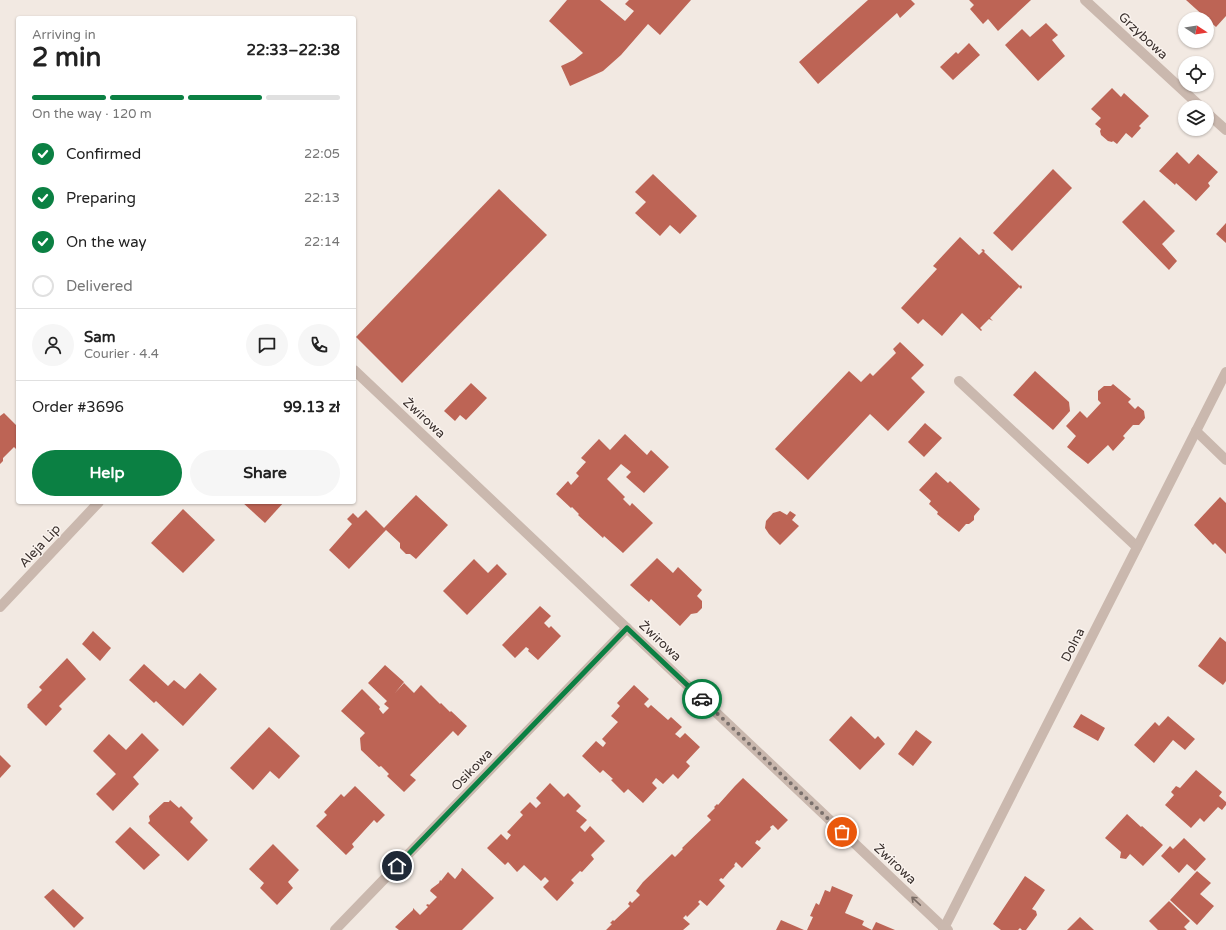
<!DOCTYPE html>
<meta charset="utf-8">
<style>
body{margin:0;font-family:"Varela Round",sans-serif;background:#f6f6f6;color:#222;height:100vh;display:flex;flex-direction:column;font-size:15px;white-space:nowrap}
*{box-sizing:border-box;margin:0}
p{font-size:13px;color:#767676}
.icon{flex:none;width:22px;height:22px;fill:none;stroke:currentColor;stroke-width:2;stroke-linecap:round;stroke-linejoin:round}
.map{position:relative;flex:1;overflow:hidden}
.panel{position:absolute;left:16px;top:16px;width:340px;height:488px;display:flex;flex-direction:column;background:#fff;border-radius:4px;box-shadow:0 1px 3px #0004}
.panel>*{flex:none}
.needle{width:26px;rotate:102deg}
.fabs{position:absolute;left:1178px;top:12px;display:grid;gap:8px}
.fabs a{display:grid;place-items:center;width:36px;height:36px;border-radius:50%;background:#fff;box-shadow:0 1px 3px #0004;font-size:20px}
.pin{position:absolute;display:grid;place-items:center;width:34px;height:34px;color:#fff;margin:-17px;border:2px solid #fff;border-radius:50%;box-shadow:0 1px 4px #0007}
.courier{position:absolute;display:grid;place-items:center;width:40px;height:40px;margin:-20px;border:3px solid #0b8043;border-radius:50%;background:#fff;color:#222;box-shadow:0 1px 5px #0007}
.head em{font-style:normal;font-weight:800}
.head div{display:flex;flex-direction:column-reverse}
.head{display:flex;align-items:center;justify-content:space-between;height:68px;padding:0 16px}
h1{font-size:26px;font-weight:800;line-height:30px}
.bar{display:grid;grid-template-columns:repeat(4,1fr);gap:6px 4px;align-content:center;height:48px;padding:0 16px}
.bar i{height:5px;border-radius:3px;background:#e0e0e0}
.bar .current{background:#0b8043}
.bar p{grid-column:span 4}
.line{display:flex;align-items:center;gap:10px;padding:0 16px;border-top:1px solid #e0e0e0}
.line div{flex:1}
.round{display:grid;place-items:center;flex:none;width:42px;height:42px;border-radius:21px;background:#f6f6f6}
ol{padding:0 16px;list-style:none}
li{display:flex;align-items:center;gap:12px;height:44px}
li p{margin-inline-start:auto}
li .icon{padding:4px;border-radius:50%;background:#0b8043;color:#fff;stroke-width:4}
li:last-child{color:#767676}
li i{width:22px;height:22px;border:2px solid #e0e0e0;border-radius:50%}
.action{display:flex;gap:8px;margin-top:auto;padding:8px 16px}
.action a{flex:1;height:46px;border-radius:24px;background:#0b8043;color:#fff;font-size:16px;font-weight:800;line-height:46px;text-align:center}
.action a+a{background:#f6f6f6;color:#222}
.map>svg:first-child{display:block}
</style>
<div class="map">
<svg width="1226" height="930" viewBox="0 0 1226 930">
<rect width="100%" height="100%" fill="#f2e9e2"/>
<g fill="#bd6455">
<path d="M567,0H600L625,21L634,11L625,4L629,0H691L660,35L648,24L621,55L603,71L570,86L561,66L574,60L583,53L549,21Z"/>
<path d="M868,0H911L915,4L900,18L897,13L818,84L799,62Z"/>
<path d="M969,0H1031L998,31L988,19L983,24L970,9L974,5Z"/>
<path d="M1186,0H1226V16L1216,27Z"/>
<path d="M1046,23L1058,35L1052,40L1065,56L1038,81L1005,45L1022,29L1030,37Z"/>
<path d="M969,43L980,55L953,80L940,67L956,52L958,54Z"/>
<path d="M1112,88L1121,97L1124,93L1149,116L1139,126L1141,128L1132,138L1126,133L1117,144L1113,141L1112,142L1108,141L1101,135L1100,131L1101,129L1095,124L1101,118L1091,109Z"/>
<path d="M1177,152L1189,164L1198,154L1218,172L1208,183L1210,186L1196,201L1176,183L1175,185L1159,171Z"/>
<path d="M1053,169L1072,188L1012,251L993,233Z"/>
<path d="M653,174L697,216L680,234L670,225L660,236L635,213L646,202L635,192Z"/>
<path d="M499,189L547,235L402,383L356,337Z"/>
<path d="M1144,200L1175,231L1162,244L1177,261L1169,270L1122,222Z"/>
<path d="M1226,223V243L1216,234Z"/>
<path d="M960,237L979,255L983,251L981,250L983,249L985,251L984,252L1020,286L1021,285L1022,287L1021,289L1019,287L990,318L993,321L989,319L980,328L982,330L981,331L962,313L942,336L923,319L918,324L901,308L937,269L933,266Z"/>
<path d="M900,342L924,365L911,378L925,392L888,431L870,414L808,480L775,449L849,371L861,382L870,373L873,376L896,353L893,349Z"/>
<path d="M1035,371L1069,402L1070,411L1053,430L1013,395Z"/>
<path d="M471,383L487,398L466,420L460,415L455,421L444,411Z"/>
<path d="M1113,384L1131,399L1128,402L1135,409L1138,406L1144,411L1145,418L1139,425H1133L1123,436L1125,438L1113,451L1108,445L1088,464L1067,447L1076,436L1066,426L1080,411L1087,418L1101,403L1098,400V391L1104,386H1111Z"/>
<path d="M4,413L18,427V451L14,447L3,458V461L0,464V416Z"/>
<path d="M925,423L942,438L924,457L908,442Z"/>
<path d="M625,434L647,455L651,450L669,467L644,493L626,477L631,472L621,464L607,479L625,497L623,499L630,506L632,503L653,523L623,553L604,536L603,538L578,515L579,514L572,507L571,508L556,494L568,481L571,485L579,476L576,473L586,462L581,458L599,439L610,450Z"/>
<path d="M936,472L948,483L950,481L980,509L974,516V520L969,524H966L959,532L937,514L938,512L929,504L931,501L919,490Z"/>
<path d="M416,495L448,525L416,559L410,554H406L400,548V543L386,530L349,569L329,550L352,524L347,519L353,513L358,518L366,510L384,528Z"/>
<path d="M1220,497L1226,503V554L1215,543L1213,545L1194,525Z"/>
<path d="M242,502H284L265,523Z"/>
<path d="M183,509L215,540L183,573L151,543Z"/>
<path d="M780,511L787,515L790,511L796,515L792,520L799,526L780,545L769,534L765,528L766,521L773,513Z"/>
<path d="M657,558L673,573L678,567L702,590L697,596L702,601V608L697,613L691,614L680,626L651,599L649,602L630,585Z"/>
<path d="M474,559L488,573L497,564L507,574L467,615L443,591Z"/>
<path d="M540,606L551,616L544,623L549,628L551,626L561,636L538,660L528,651L529,649L526,647L515,658L502,645Z"/>
<path d="M93,631L111,648L100,661L82,644Z"/>
<path d="M1220,637L1226,642V681L1223,685L1198,666Z"/>
<path d="M67,658L86,679L59,706L62,709L46,726L27,707L28,706L27,705L42,690L39,687Z"/>
<path d="M144,664L168,686L174,680L185,689L200,673L217,689L183,726L156,701L154,703L129,680Z"/>
<path d="M385,665L404,682L395,693L404,683L414,693L421,685L440,704L441,703L450,712L451,711L467,726L458,736L453,731L410,775L416,780L404,792L387,776L389,774L381,766L379,767L361,750L360,738L365,733L341,711L362,689L380,707L379,709L383,714L389,708L384,704L387,701L368,683Z"/>
<path d="M634,685L649,699L644,704L648,708L651,705L668,720L671,717L682,727L675,734L680,738L685,733L700,747L686,762L690,766L678,779L673,774L663,784L656,778L652,783L657,788L643,803L628,789L624,793L611,780L613,779L603,770L600,773L582,756L596,741L603,747L606,743L602,739L618,722L611,716L620,706L617,703Z"/>
<path d="M1081,714L1105,728L1098,741L1073,727Z"/>
<path d="M851,716L875,739L878,736L885,744L860,770L829,740Z"/>
<path d="M1168,716L1195,739L1185,750L1173,740L1154,763L1134,745L1155,722L1159,726Z"/>
<path d="M269,727L300,756L279,779L270,771L253,790L230,768Z"/>
<path d="M916,730L932,742L913,766L898,754Z"/>
<path d="M142,733L159,750L133,777L139,784L113,811L96,794L116,774L93,751L109,734L126,750Z"/>
<path d="M0,755L11,766L0,778Z"/>
<path d="M1196,770L1222,792L1219,796L1226,802V805L1222,810L1218,807L1204,822L1200,818L1191,828L1165,805L1174,795L1171,792L1176,786L1180,788Z"/>
<path d="M743,778L788,820L778,830L773,825L770,827L771,829L759,841L757,840L755,843L761,848L742,868L736,862L734,865L735,866L729,872L723,879L721,878L719,880L725,886L707,906L700,900L698,902L700,904L687,917L686,915L683,918L690,924L683,930H606L612,924L610,923L613,920L614,921L630,906L628,904L630,901L632,903L640,895L636,891L643,882L672,854L675,857L683,849L682,848L711,820L707,816L715,808L714,807L717,804L718,805L735,786Z"/>
<path d="M550,783L564,797L568,793L581,806L576,811L587,820L580,827L585,832L590,826L605,841L591,855L594,859L582,872L580,871L571,880L574,883L557,901L543,887L549,881L545,877L541,881L524,865L517,872L508,862L505,865L487,848L501,834L507,840L511,835L507,832L523,815L520,812L530,802L536,808L541,803L536,798Z"/>
<path d="M355,786L385,815L377,823L374,820L352,844L354,847L346,855L316,826L327,815L324,812L341,794L344,797Z"/>
<path d="M170,800L179,808L181,806L193,818L190,822L208,840L188,861L148,823L150,821L149,816L164,802H169Z"/>
<path d="M1127,814L1141,827L1142,826L1163,845L1143,866L1130,854L1126,859L1120,858L1121,852L1105,838Z"/>
<path d="M130,827L160,855L144,870L115,842Z"/>
<path d="M1184,838L1206,859L1195,871L1187,864L1179,873L1161,856L1170,846L1173,849Z"/>
<path d="M273,844L299,870L288,882L293,888L277,905L260,888L264,883L249,869Z"/>
<path d="M462,868L494,898L462,930H399L395,927L413,910V908L420,915L428,907L426,905L428,904L429,905L437,897L430,891L431,889L439,883L440,880L441,881L448,872L455,879L462,870L461,869Z"/>
<path d="M1197,871L1211,883L1200,894L1214,906L1197,925L1170,900Z"/>
<path d="M1025,876L1045,890L1032,909L1036,911L1037,915L1026,930H1022L1020,928L1018,930H1001L993,924Z"/>
<path d="M832,886L853,895L845,913L864,921L862,925L872,930L876,922L895,930H807L813,917L810,916L816,903L819,905L825,890L830,892Z"/>
<path d="M53,889L84,918L74,928L44,897Z"/>
<path d="M1169,901L1190,921L1184,927L1187,930H1158L1149,921Z"/>
<path d="M1080,917L1094,930H1067Z"/>
<path d="M781,920L804,930H776Z"/>
</g>
<g fill="none" stroke-linecap="round" stroke-linejoin="round">
<path stroke="#cab8ae" stroke-width="10" d="M959,381L1137,547"/>
<g stroke="#cab8ae" stroke-width="10">
<path d="M1085,0L1201,107"/>
<path d="M1207,113L1226,130"/>
<path d="M354,370L944,928L948,930"/>
<path d="M1196,431L1226,460"/>
<path d="M0,607L99,502"/>
<path d="M335,930L627,628"/>
<path d="M943,930L1226,372"/>
</g>
</g>
<defs><path id="oneway-shaft" d="M-6 0H5M1.5-3L5.5 0L1.5 3" fill="none" stroke-width="1.6" stroke-linecap="round" stroke-linejoin="round"/></defs>
<use stroke="#7a6d66" href="#oneway-shaft" transform="translate(916 901) rotate(-137)"/>
<g fill="none" stroke-linecap="round" stroke-linejoin="round">
<path stroke="#7a706c" stroke-width="4" stroke-dasharray="0 7.2" d="M702,699L842,832"/>
<path stroke="#0b8043" stroke-width="5" d="M397,866L627,628L702,699"/>
</g>
<g text-anchor="middle" dominant-baseline="central" stroke-width="3" stroke-linejoin="round" paint-order="stroke">
<g font-size="13" fill="#392f2c" stroke="#faf3ee">
<text transform="translate(1143 36) rotate(43)">Grzybowa</text>
<text transform="translate(424 418) rotate(43)">Żwirowa</text>
<text transform="translate(40 546) rotate(-47)">Aleja Lip</text>
<text transform="translate(660 641) rotate(43)">Żwirowa</text>
<text transform="translate(1073 645) rotate(-63)">Dolna</text>
<text transform="translate(472 770) rotate(-46)">Osikowa</text>
<text transform="translate(895 864) rotate(43)">Żwirowa</text>
</g>
</g>
</svg>
<div class="fabs">
<a><svg class="needle" viewBox="-14 -14 28 28"><path d="M0-13l5 13h-10z" fill="#e53935"/><path d="M0 13l5-13h-10z" fill="#767676"/></svg></a>
<a><svg class="icon" aria-label="locate" viewBox="0 0 24 24"><circle cx="12" cy="12" r="6"/><path d="M12 2v4M12 18v4M2 12h4M18 12h4"/></svg></a>
<a><svg class="icon" aria-label="layers" viewBox="0 0 24 24"><path d="M12 4l9 5-9 5-9-5zM3 14l9 5 9-5"/></svg></a>
</div>
<div class="pin" style="left:842px;top:832px;background:#ea580c"><svg class="icon" aria-label="bag" viewBox="0 0 24 24"><path d="M5 8h14l-1 12H6zM9 8a3 3 0 0 1 6 0"/></svg></div>
<div class="pin" style="left:397px;top:866px;background:#1f2937"><svg class="icon" aria-label="home" viewBox="0 0 24 24"><path d="M3 11l9-7 9 7M6 9v11h12V9"/></svg></div>
<div class="courier" style="left:702px;top:699px"><svg class="icon" aria-label="car" viewBox="0 0 24 24"><path d="M5 17H2v-5l4-1 3-4h7l3 4 3 1v5h-3M9 17h6M6 11h13"/><circle cx="7" cy="17" r="2"/><circle cx="17" cy="17" r="2"/></svg></div>
<section class="panel">
<div class="head"><div><h1>2 min</h1><p>Arriving in</p></div><em>22:33–22:38</em></div>
<div class="bar"><i class="current"></i><i class="current"></i><i class="current"></i><i></i><p>On the way · 120 m</p></div>
<ol>
<li><svg class="icon" aria-label="check" viewBox="0 0 24 24"><path d="M5 12l5 5 9-10"/></svg>Confirmed<p>22:05</p></li>
<li><svg class="icon" aria-label="check" viewBox="0 0 24 24"><path d="M5 12l5 5 9-10"/></svg>Preparing<p>22:13</p></li>
<li><svg class="icon" aria-label="check" viewBox="0 0 24 24"><path d="M5 12l5 5 9-10"/></svg>On the way<p>22:14</p></li>
<li><i></i>Delivered</li>
</ol>
<div class="line" style="height:72px"><a class="round"><svg class="icon" aria-label="person" viewBox="0 0 24 24"><circle cx="12" cy="8" r="4"/><path d="M4 21q1-7 8-7t8 7"/></svg></a><div><b>Sam</b><p>Courier · 4.4</p></div><a class="round"><svg class="icon" aria-label="chat" viewBox="0 0 24 24"><path d="M4 5h16v11H9l-5 4z"/></svg></a><a class="round"><svg class="icon" aria-label="phone" viewBox="0 0 24 24"><path d="M5 4h4l2 5-3 2q2 4 5 5l2-3 5 2v4C11 20 4 13 5 4z"/></svg></a></div>
<div class="line" style="height:52px"><div>Order #3696</div><b>99.13 zł</b></div>
<div class="action"><a>Help</a><a>Share</a></div>
</section>
</div>
